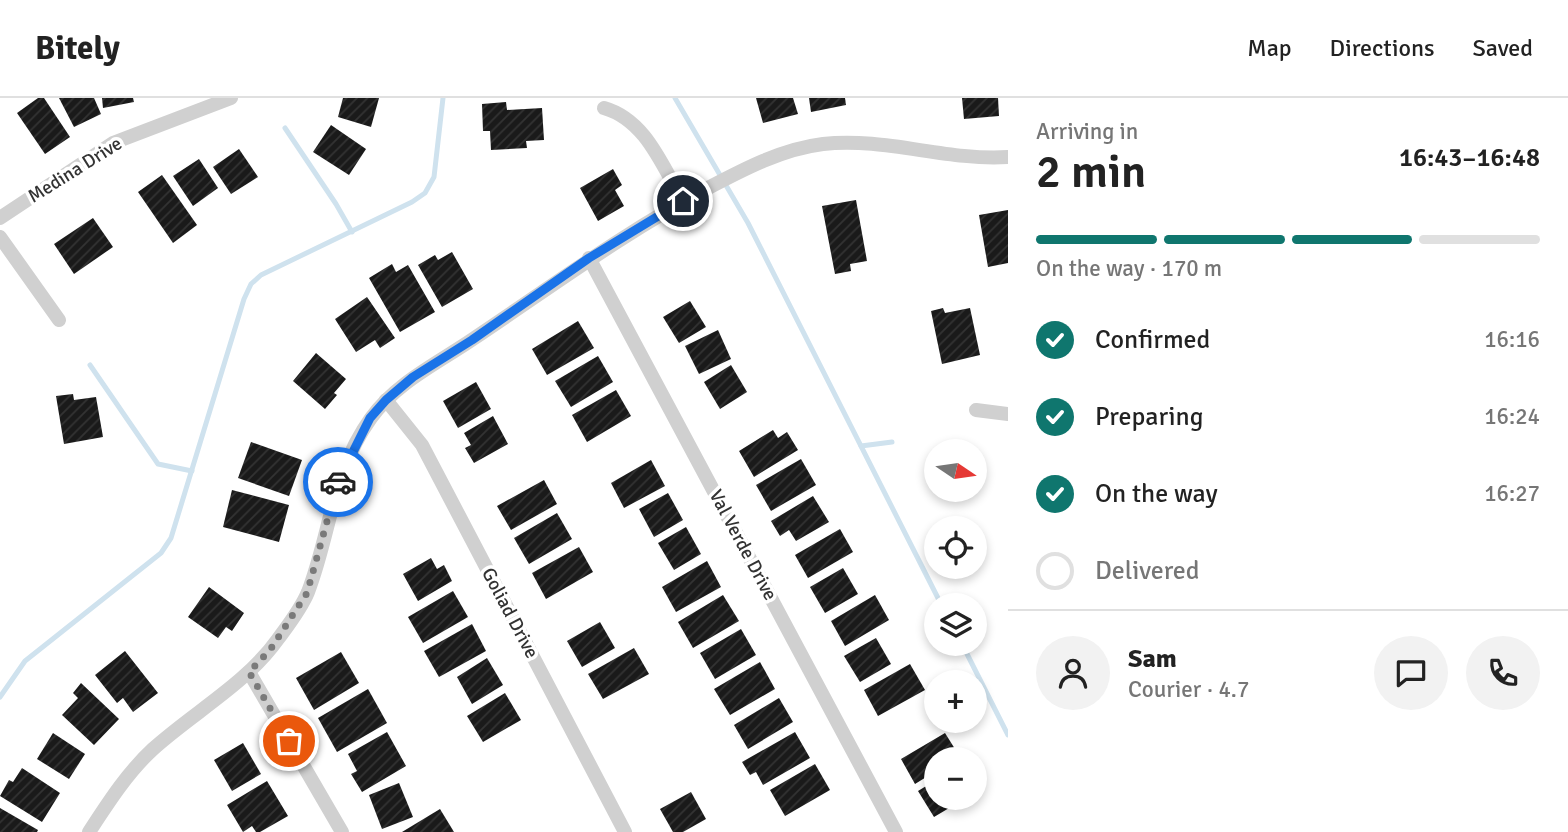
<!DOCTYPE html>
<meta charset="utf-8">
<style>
body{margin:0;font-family:Signika,sans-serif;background:#f2f2f2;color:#222;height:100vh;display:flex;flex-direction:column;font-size:26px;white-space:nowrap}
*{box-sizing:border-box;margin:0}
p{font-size:23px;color:#767676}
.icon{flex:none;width:38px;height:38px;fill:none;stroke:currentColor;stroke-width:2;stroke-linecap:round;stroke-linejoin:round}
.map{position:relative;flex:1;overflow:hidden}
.side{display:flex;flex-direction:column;background:#fff;width:560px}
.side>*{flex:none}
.needle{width:46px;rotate:103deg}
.controls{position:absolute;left:924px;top:341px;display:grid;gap:14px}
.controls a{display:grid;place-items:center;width:63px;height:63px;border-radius:50%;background:#fff;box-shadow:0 4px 10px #0003;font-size:35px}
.pin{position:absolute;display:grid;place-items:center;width:60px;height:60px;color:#fff;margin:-30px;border:4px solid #fff;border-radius:50%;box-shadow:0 2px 7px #0007}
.courier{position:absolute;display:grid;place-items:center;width:70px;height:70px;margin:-35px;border:5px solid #1a73e8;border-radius:50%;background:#fff;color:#222;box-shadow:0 2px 9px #0007}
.overview em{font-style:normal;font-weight:600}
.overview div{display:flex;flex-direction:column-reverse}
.overview{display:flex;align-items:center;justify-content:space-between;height:119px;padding:0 28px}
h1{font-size:46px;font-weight:600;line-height:52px}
.bar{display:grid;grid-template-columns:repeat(4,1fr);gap:10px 7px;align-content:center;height:84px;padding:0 28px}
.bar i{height:9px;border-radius:5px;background:#e0e0e0}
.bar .active{background:#0f766e}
.bar p{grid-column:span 4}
.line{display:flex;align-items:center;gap:18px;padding:0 28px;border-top:2px solid #e0e0e0}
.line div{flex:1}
.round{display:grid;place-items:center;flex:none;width:74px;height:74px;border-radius:37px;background:#f2f2f2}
ol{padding:0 28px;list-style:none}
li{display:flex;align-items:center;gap:21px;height:77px}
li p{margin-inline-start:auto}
li .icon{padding:7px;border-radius:50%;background:#0f766e;color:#fff;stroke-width:4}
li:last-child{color:#767676}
li i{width:38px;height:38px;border:4px solid #e0e0e0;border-radius:50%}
header{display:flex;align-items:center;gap:42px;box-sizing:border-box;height:98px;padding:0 35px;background:#fff;border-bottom:2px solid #e0e0e0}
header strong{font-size:33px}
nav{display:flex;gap:38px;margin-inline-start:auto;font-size:24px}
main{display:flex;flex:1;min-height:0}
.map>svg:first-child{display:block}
</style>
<header>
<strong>Bitely</strong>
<nav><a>Map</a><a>Directions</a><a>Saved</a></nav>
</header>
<main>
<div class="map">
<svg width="1008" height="734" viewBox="0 0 1008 734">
<defs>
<pattern id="building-hatch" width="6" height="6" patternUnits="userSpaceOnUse" patternTransform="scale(1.75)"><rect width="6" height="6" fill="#1a1a1a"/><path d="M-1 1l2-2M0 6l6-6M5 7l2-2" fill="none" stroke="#333"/></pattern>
</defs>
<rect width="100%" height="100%" fill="#fff"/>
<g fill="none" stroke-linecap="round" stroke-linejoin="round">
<g stroke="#cfe2ee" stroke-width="5">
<path d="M675,0L748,125L942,508"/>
<path d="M285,30L336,106L352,134"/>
<path d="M90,267L158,366L192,373"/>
<path d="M861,348L892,344"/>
<path d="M962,546L1008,637"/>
<path d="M0,599L25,563L161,455L171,440L244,201L251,186L261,177L412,104L425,95L434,79L443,0"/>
</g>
</g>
<g fill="url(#building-hatch)">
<path d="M38,0H44L70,39L45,56L17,15Z"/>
<path d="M59,0H94L101,16L74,29Z"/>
<path d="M102,0H133L134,4L103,10Z"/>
<path d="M343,0H379L371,29L338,19Z"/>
<path d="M756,0H793L798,16L763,25Z"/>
<path d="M809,0H845L846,7L811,14Z"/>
<path d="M962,0H998L999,18L964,21Z"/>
<path d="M506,4L507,12L542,10L544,42L526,43L527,50L491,52L490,33H483L482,6Z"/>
<path d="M331,27L366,51L349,77L313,54Z"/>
<path d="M239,51L258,79L231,96L213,69Z"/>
<path d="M199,61L218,90L193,108L173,78Z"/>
<path d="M613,71L622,87L615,92L624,108L598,123L580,90Z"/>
<path d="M162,77L197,127L173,145L138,94Z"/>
<path d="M856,102L867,163L850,166L851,173L835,176L822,108Z"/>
<path d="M1008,112V165L988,169L979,117Z"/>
<path d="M93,120L113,149L74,176L54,146Z"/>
<path d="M452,154L473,191L442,209L418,167L435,157L438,162Z"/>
<path d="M392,166L396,174L408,167L435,214L400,234L369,180Z"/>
<path d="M367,199L395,240L380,250L375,242L356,254L335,221Z"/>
<path d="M690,203L706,229L679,245L663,219Z"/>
<path d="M943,210L945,215L970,210L980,257L942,266L931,213Z"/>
<path d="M578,223L594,250L547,277L532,251Z"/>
<path d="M718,232L731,261L699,276L685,248Z"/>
<path d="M316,255L346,281L334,295L337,297L325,311L293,283Z"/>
<path d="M598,258L613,284L571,309L555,283Z"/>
<path d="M731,267L747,294L720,311L704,284Z"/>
<path d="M476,284L491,311L458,330L443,303Z"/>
<path d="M616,292L631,318L587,344L572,317Z"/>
<path d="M73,296L74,302L96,299L103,339L64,346L56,298Z"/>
<path d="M493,318L508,346L474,365L465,350L471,347L464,335Z"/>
<path d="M773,332L778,340L787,334L798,352L754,379L739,353Z"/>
<path d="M251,344L302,362L289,398L238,380Z"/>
<path d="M801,361L816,387L771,413L756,387Z"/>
<path d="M651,362L665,388L624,410L611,385Z"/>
<path d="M544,382L557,406L511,432L497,408Z"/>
<path d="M232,392L289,407L279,444L223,429Z"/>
<path d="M668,395L683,422L654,439L639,411Z"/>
<path d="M813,398L829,424L796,443L789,432L780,438L771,423Z"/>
<path d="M557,415L572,441L529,466L514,440Z"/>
<path d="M686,429L701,456L674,472L658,445Z"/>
<path d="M840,431L853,454L808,480L795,457Z"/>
<path d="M579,449L593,474L546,501L532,475Z"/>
<path d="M431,460L437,471L444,467L452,483L418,503L403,476Z"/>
<path d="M707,463L721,489L676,514L662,489Z"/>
<path d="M843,470L858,496L825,515L810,489Z"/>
<path d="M209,489L244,515L232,533L226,529L218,540L188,519Z"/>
<path d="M453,493L468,519L423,545L408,519Z"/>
<path d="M723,497L739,523L693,550L678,524Z"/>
<path d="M875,497L889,522L845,548L831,523Z"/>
<path d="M600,524L615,550L582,569L567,543Z"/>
<path d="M472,526L486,553L439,579L424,553Z"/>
<path d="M741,531L756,557L715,581L700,555Z"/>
<path d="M876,540L891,566L860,584L844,558Z"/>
<path d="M634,550L649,576L603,601L588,576Z"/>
<path d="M125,553L158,595L133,614L123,600L117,605L95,577Z"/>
<path d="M341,554L359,585L314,612L296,580Z"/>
<path d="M487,560L503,587L472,606L457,579Z"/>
<path d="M760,564L775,591L730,617L714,591Z"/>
<path d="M910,566L925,592L878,618L864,592Z"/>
<path d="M81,585L119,621L94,647L62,617L78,600L73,595Z"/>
<path d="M368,591L387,625L337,654L318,620Z"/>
<path d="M505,595L521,622L483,644L467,618Z"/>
<path d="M779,600L793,624L748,651L734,627Z"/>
<path d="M387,634L406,668L362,694L351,676L357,673L348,656Z"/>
<path d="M795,634L810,660L763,687L756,674L750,677L742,664Z"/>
<path d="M53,635L85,656L69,681L37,661Z"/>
<path d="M945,635L960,659L955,662H936V673L915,686L901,661Z"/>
<path d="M243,645L261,676L232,693L214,662Z"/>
<path d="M815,666L830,692L785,718L770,692Z"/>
<path d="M22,670L60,695L42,724L0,698L9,682L13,684Z"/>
<path d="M936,682V700H966L934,719L918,693Z"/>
<path d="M267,683L288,718L260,734H256L252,728L243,734L227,707Z"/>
<path d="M399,685L413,719L382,731L369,697Z"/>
<path d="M691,694L706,721L683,734H673L660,711Z"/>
<path d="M0,710L38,732L37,734H0Z"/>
<path d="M440,711L454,734H402Z"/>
</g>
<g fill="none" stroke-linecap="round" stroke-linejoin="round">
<g stroke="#d0d0d0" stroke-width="14">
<path d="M604,10C646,22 662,68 683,103"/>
<path d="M0,120L113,45L231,0"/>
<path d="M0,139L59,222"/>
<path d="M589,160L896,734"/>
<path d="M386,302L422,347L625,734"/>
<path d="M976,312L1008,316"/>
<path d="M249,574L342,734"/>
<path d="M89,734C108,705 127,675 153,651C194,614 246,586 278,541C289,526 301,511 308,494C331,434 332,374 371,320C397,284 438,265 473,241C551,189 625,134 708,90C744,71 782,51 823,46C885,39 946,63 1008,59"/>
</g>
</g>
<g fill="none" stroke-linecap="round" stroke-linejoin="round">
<path stroke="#7a7a7a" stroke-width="7" stroke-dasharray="0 12.6" d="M289,643L249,574L270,552L307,495L338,384"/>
<path stroke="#1a73e8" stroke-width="9" d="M338,384L370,320L386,302L413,279L472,242L589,160L683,103"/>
</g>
<g text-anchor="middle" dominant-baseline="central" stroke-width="7" stroke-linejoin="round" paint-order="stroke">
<g font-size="19" fill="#333" stroke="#fff">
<text transform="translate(75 72) rotate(-32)">Medina Drive</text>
<text transform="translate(743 447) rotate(62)">Val Verde Drive</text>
<text transform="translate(510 515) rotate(62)">Goliad Drive</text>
</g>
</g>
</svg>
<div class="controls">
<a><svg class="needle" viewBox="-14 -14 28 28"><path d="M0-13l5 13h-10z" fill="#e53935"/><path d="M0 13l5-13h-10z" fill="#767676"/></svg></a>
<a><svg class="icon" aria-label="locate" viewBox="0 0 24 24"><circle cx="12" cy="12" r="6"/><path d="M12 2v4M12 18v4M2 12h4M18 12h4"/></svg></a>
<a><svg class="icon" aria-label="layers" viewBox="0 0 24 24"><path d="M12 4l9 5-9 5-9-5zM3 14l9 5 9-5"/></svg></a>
<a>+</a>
<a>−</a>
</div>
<div class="pin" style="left:289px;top:643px;background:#ea580c"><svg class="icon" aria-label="bag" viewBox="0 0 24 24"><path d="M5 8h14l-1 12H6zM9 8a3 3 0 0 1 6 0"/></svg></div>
<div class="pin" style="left:683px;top:103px;background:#1f2937"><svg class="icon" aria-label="home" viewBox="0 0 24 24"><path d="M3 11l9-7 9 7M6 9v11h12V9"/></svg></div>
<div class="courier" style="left:338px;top:384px"><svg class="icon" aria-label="car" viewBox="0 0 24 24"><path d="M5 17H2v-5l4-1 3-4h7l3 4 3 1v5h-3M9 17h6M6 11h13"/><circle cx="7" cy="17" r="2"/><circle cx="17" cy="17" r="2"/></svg></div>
</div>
<section class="side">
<div class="overview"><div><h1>2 min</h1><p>Arriving in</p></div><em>16:43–16:48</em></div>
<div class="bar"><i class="active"></i><i class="active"></i><i class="active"></i><i></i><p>On the way · 170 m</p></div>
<ol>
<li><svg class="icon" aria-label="check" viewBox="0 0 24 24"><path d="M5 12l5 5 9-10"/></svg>Confirmed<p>16:16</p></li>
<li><svg class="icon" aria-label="check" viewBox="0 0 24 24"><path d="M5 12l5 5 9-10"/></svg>Preparing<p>16:24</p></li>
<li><svg class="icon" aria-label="check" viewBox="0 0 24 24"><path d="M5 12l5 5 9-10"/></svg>On the way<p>16:27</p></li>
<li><i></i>Delivered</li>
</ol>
<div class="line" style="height:126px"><a class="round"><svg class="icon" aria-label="person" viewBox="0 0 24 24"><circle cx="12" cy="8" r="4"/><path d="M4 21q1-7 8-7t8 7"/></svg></a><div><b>Sam</b><p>Courier · 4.7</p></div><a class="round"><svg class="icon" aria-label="chat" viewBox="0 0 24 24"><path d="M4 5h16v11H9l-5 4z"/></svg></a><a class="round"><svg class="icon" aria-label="phone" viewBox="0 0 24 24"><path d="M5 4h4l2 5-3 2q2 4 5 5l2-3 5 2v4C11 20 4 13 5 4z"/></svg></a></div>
</section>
</main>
